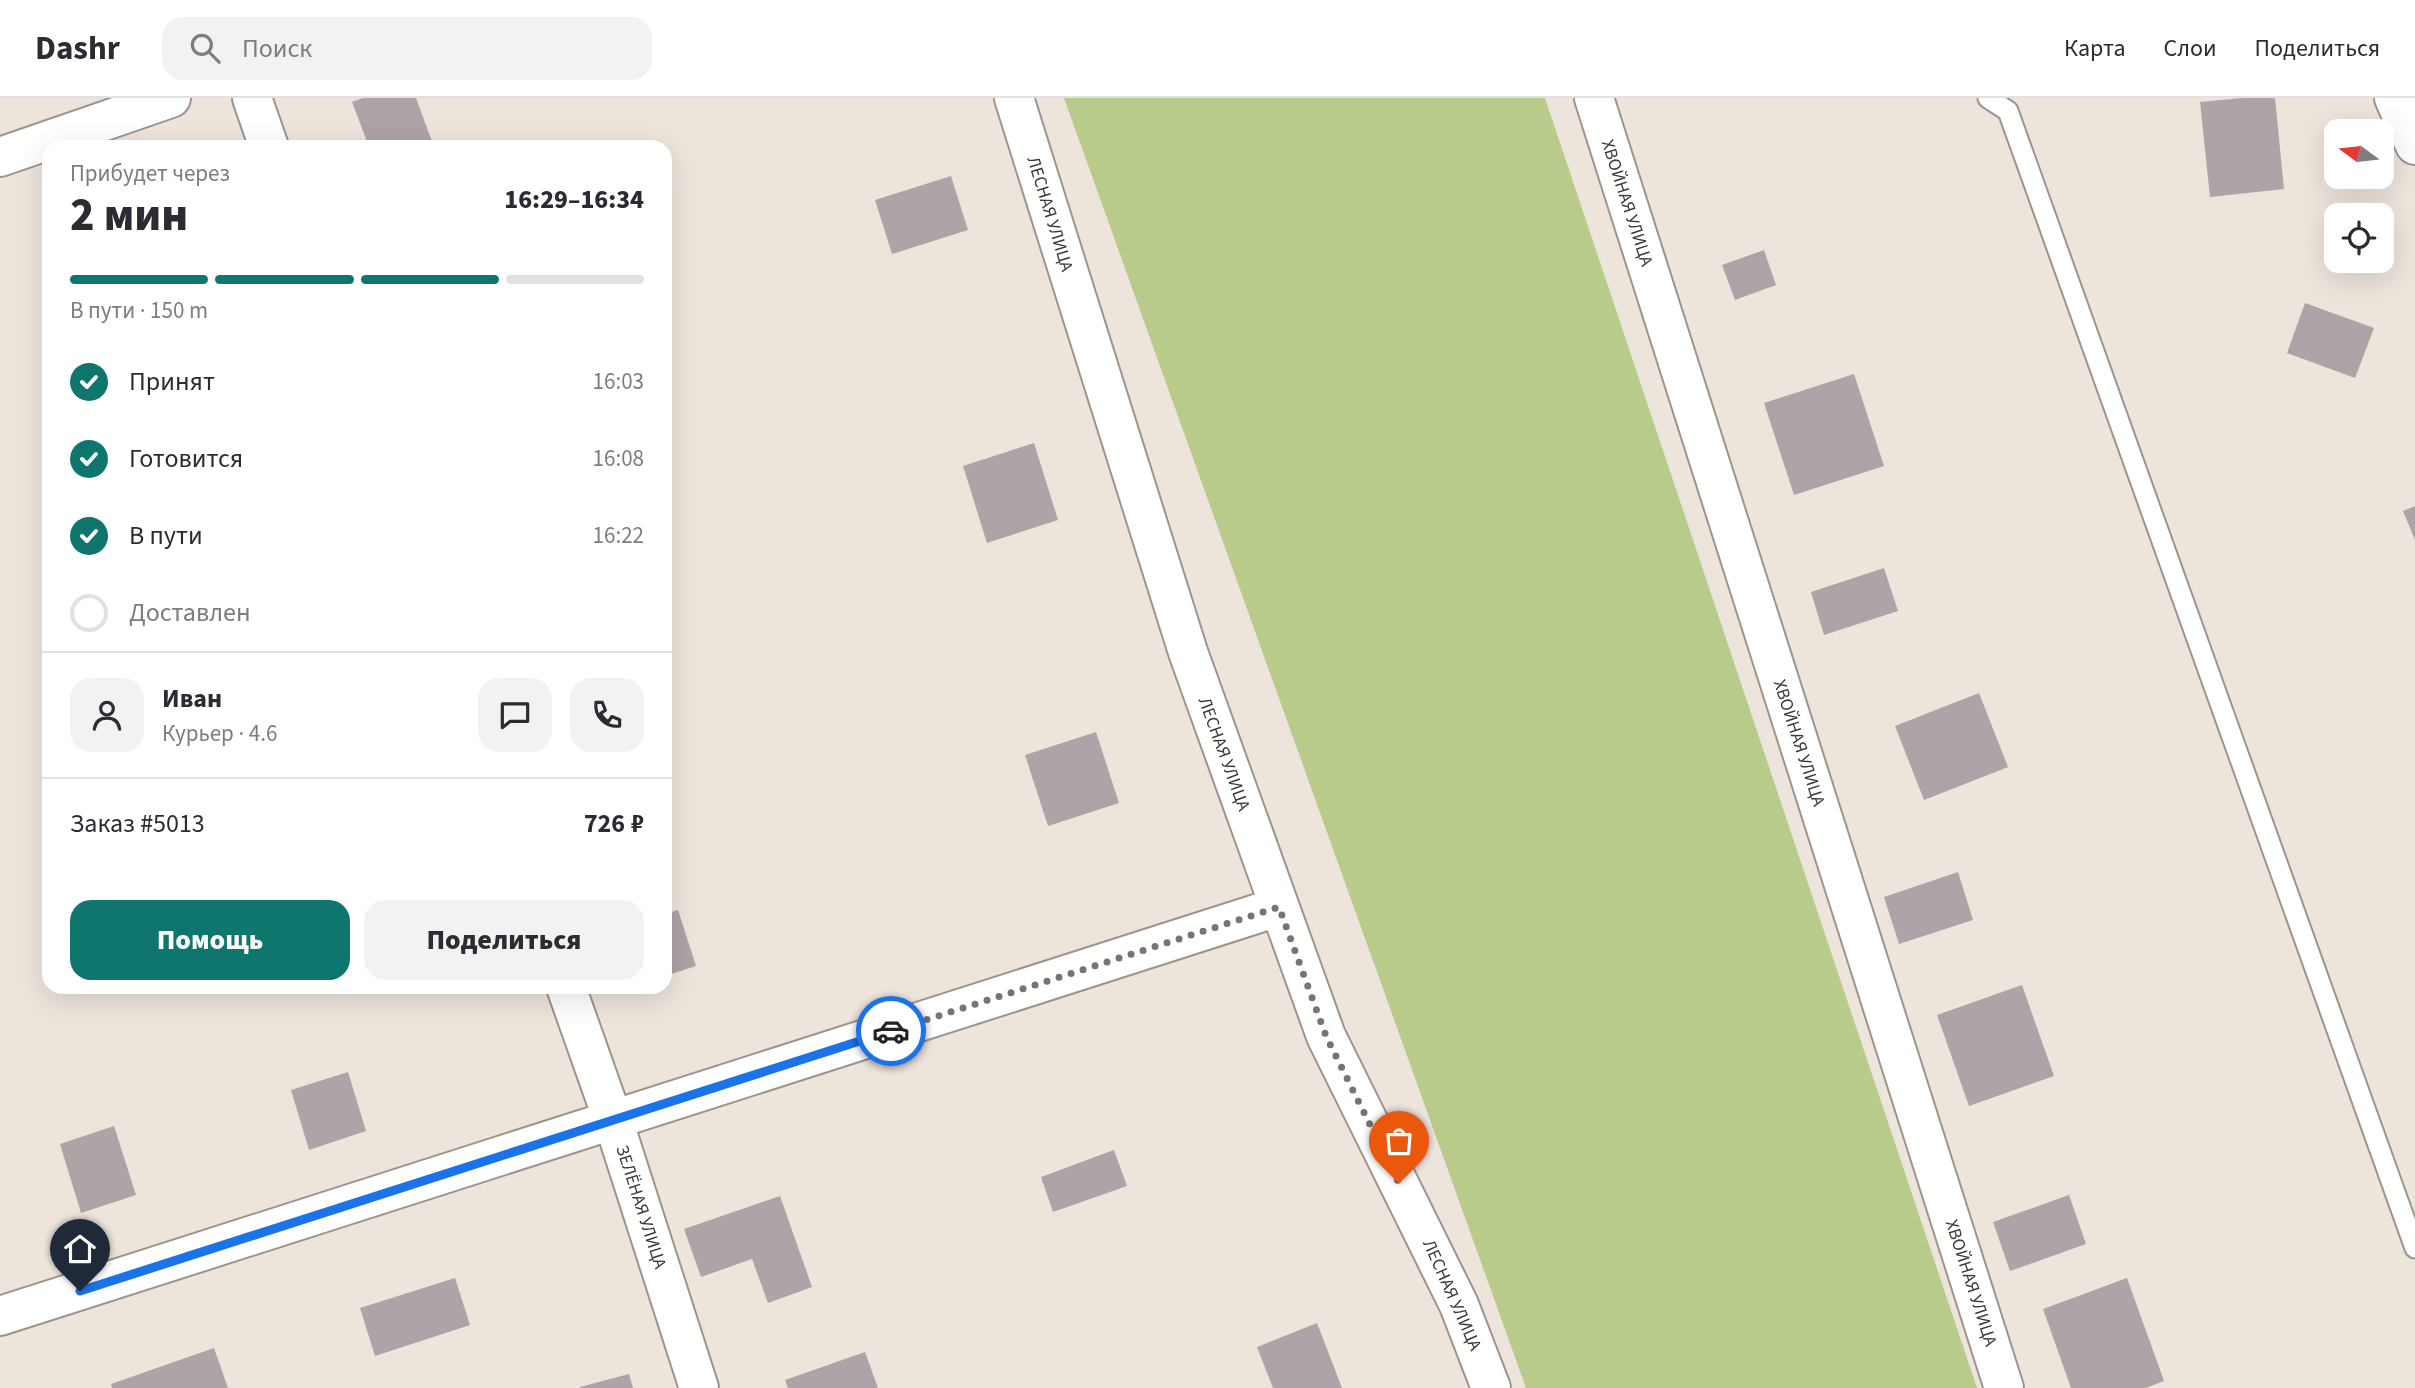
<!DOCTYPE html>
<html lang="ru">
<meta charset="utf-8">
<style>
body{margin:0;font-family:"Source Sans 3",sans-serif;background:#f2f2f3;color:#2b2b33;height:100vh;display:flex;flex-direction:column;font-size:26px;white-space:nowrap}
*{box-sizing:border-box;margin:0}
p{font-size:23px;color:#7c7c81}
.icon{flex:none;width:38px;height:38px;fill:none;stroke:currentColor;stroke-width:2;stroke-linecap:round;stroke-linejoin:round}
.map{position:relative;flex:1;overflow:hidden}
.drawer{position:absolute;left:42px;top:42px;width:630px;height:854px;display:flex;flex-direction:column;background:#fff;border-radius:21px;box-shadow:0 7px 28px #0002}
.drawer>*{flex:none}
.needle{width:46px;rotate:285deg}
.fabs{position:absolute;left:2324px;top:21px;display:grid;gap:14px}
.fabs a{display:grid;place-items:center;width:70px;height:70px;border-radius:14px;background:#fff;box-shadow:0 7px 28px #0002;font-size:35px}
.pin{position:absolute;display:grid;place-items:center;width:60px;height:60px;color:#fff;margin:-72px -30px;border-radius:50% 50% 50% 0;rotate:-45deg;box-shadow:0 0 7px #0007}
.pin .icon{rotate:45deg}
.courier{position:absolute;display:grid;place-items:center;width:70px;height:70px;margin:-35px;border:5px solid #1a73e8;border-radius:50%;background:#fff;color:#222;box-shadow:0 2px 9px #0007}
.summary em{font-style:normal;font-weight:800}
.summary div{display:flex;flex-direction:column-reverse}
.summary{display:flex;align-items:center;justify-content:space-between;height:119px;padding:0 28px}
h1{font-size:46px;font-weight:800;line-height:52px}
.bar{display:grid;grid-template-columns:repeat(4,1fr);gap:10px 7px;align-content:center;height:84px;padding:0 28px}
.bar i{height:9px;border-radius:5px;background:#e1e1e2}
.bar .on{background:#0f766e}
.bar p{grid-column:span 4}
.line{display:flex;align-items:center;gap:18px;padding:0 28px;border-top:2px solid #e1e1e2}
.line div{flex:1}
.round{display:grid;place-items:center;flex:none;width:74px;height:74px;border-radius:21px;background:#f2f2f3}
ol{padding:0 28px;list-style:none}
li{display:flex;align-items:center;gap:21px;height:77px}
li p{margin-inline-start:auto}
li .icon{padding:7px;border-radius:50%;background:#0f766e;color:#fff;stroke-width:4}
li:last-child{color:#7c7c81}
li i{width:38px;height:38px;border:4px solid #e1e1e2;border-radius:50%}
.cta{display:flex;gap:14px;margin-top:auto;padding:14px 28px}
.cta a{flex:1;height:80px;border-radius:21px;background:#0f766e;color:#fff;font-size:28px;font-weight:800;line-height:80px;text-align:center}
.cta a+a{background:#f2f2f3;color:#2b2b33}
header{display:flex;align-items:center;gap:42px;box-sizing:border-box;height:98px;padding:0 35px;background:#fff;border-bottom:2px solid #e1e1e2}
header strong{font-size:33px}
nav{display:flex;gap:38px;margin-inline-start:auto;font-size:24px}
.search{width:490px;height:63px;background:#f2f2f3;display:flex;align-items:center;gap:18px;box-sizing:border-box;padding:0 24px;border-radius:21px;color:#7c7c81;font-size:26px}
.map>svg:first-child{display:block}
</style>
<header>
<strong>Dashr</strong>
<div class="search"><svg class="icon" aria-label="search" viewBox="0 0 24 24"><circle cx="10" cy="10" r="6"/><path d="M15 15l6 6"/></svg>Поиск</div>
<nav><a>Карта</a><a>Слои</a><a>Поделиться</a></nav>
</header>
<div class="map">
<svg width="2415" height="1290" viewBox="0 0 2415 1290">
<rect width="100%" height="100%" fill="#ede4dc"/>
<path fill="#b8cb8b" d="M1064,0H1545L1977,1290H1526Z"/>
<g fill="#aea3a6">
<path d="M363,0H416L434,49H369L352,4Z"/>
<path d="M2242,0H2275L2284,91L2210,99L2200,4Z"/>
<path d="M951,78L968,132L892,156L875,102Z"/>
<path d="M1764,152L1776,187L1735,202L1722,167Z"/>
<path d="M2305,205L2374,230L2355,280L2287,255Z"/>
<path d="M1854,276L1884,368L1794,397L1764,305Z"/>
<path d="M1034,345L1058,422L987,445L963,368Z"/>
<path d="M2415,408V442L2403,413Z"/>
<path d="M1884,470L1898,513L1824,537L1811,494Z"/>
<path d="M1979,595L2008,669L1924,702L1895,628Z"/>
<path d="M1096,634L1119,705L1048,728L1025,657Z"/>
<path d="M1958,774L1973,822L1899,846L1884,799Z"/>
<path d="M678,812L696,868L665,878V816Z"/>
<path d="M2022,887L2054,978L1969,1008L1937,917Z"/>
<path d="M348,974L366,1033L309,1052L291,992Z"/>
<path d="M114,1028L136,1097L81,1115L60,1046Z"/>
<path d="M1114,1052L1127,1088L1053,1114L1041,1079Z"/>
<path d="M2069,1097L2086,1146L2010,1173L1993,1124Z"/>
<path d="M780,1098L812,1189L768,1205L752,1161L701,1179L684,1131Z"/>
<path d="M455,1180L470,1227L375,1258L360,1210Z"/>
<path d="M2127,1180L2164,1283L2146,1290H2071L2043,1211Z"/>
<path d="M1317,1225L1342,1290H1273L1257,1249Z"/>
<path d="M214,1250L228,1290H112L111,1286Z"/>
<path d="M865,1254L878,1290H788L785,1282Z"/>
<path d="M629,1276L633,1290H580V1289Z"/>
</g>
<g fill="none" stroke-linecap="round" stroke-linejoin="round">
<defs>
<path id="service" d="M1988,0L2008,13L2415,1150"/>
<g id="minor">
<path d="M252,0L269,49"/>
<path d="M1014,0L1188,554L1326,938L1459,1207L1491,1290"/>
<path d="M1594,0L2004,1290"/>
<path d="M2394,0L2415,47"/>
<path d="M0,59L171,0"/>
<path d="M566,889L613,1022L699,1290"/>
<path d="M0,1218L1278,809"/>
</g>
</defs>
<use href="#service" stroke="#9d958d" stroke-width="23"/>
<use href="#minor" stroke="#9d958d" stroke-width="42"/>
<use href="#service" stroke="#fff" stroke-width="19"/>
<use href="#minor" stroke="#fff" stroke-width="38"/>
</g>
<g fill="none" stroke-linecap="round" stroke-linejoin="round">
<path stroke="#79746f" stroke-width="7" stroke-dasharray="0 12.6" d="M891,933L1279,809L1326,938L1399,1085"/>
<path stroke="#1a73e8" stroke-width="9" d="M80,1193L891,933"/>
</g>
<g text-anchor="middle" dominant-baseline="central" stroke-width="6" stroke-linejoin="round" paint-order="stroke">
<g font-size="18" fill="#3a3734" stroke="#fff">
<text transform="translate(1627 105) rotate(72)">ХВОЙНАЯ УЛИЦА</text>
<text transform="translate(1050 116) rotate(73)">ЛЕСНАЯ УЛИЦА</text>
<text transform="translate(1799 645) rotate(72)">ХВОЙНАЯ УЛИЦА</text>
<text transform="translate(1224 656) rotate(70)">ЛЕСНАЯ УЛИЦА</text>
<text transform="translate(641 1109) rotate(72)">ЗЕЛЁНАЯ УЛИЦА</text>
<text transform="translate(1971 1185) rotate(72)">ХВОЙНАЯ УЛИЦА</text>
<text transform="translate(1452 1197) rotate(66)">ЛЕСНАЯ УЛИЦА</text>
</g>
</g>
</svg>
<div class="fabs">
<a><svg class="needle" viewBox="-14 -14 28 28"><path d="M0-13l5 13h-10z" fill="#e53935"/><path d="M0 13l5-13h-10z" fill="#7c7c81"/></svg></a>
<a><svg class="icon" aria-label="locate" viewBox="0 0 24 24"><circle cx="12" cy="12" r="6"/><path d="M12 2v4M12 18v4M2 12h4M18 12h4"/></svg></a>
</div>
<div class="pin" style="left:1399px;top:1085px;background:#ea580c"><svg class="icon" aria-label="bag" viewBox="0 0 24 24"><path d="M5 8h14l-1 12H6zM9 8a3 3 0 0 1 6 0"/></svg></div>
<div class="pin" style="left:80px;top:1193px;background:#1f2937"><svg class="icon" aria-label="home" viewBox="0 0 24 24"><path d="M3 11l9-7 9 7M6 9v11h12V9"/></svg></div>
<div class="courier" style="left:891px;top:933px"><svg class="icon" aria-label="car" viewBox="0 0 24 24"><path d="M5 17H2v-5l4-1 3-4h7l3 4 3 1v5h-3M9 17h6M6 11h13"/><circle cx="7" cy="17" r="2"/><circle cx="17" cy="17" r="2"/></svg></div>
<section class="drawer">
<div class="summary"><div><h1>2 мин</h1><p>Прибудет через</p></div><em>16:29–16:34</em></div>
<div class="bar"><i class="on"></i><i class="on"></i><i class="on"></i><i></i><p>В пути · 150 m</p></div>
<ol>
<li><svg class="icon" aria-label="check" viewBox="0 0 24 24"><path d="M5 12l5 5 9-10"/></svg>Принят<p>16:03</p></li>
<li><svg class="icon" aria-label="check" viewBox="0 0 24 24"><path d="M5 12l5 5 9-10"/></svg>Готовится<p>16:08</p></li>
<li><svg class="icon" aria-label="check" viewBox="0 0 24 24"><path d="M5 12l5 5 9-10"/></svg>В пути<p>16:22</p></li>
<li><i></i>Доставлен</li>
</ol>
<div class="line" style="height:126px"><a class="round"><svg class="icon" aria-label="person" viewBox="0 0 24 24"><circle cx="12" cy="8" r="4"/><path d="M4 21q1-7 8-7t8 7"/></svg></a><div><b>Иван</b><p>Курьер · 4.6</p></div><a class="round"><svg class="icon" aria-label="chat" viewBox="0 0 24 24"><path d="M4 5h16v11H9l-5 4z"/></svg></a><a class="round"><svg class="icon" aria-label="phone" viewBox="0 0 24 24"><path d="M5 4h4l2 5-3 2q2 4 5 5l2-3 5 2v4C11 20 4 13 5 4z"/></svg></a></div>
<div class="line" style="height:91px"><div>Заказ #5013</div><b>726 ₽</b></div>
<div class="cta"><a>Помощь</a><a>Поделиться</a></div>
</section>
</div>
